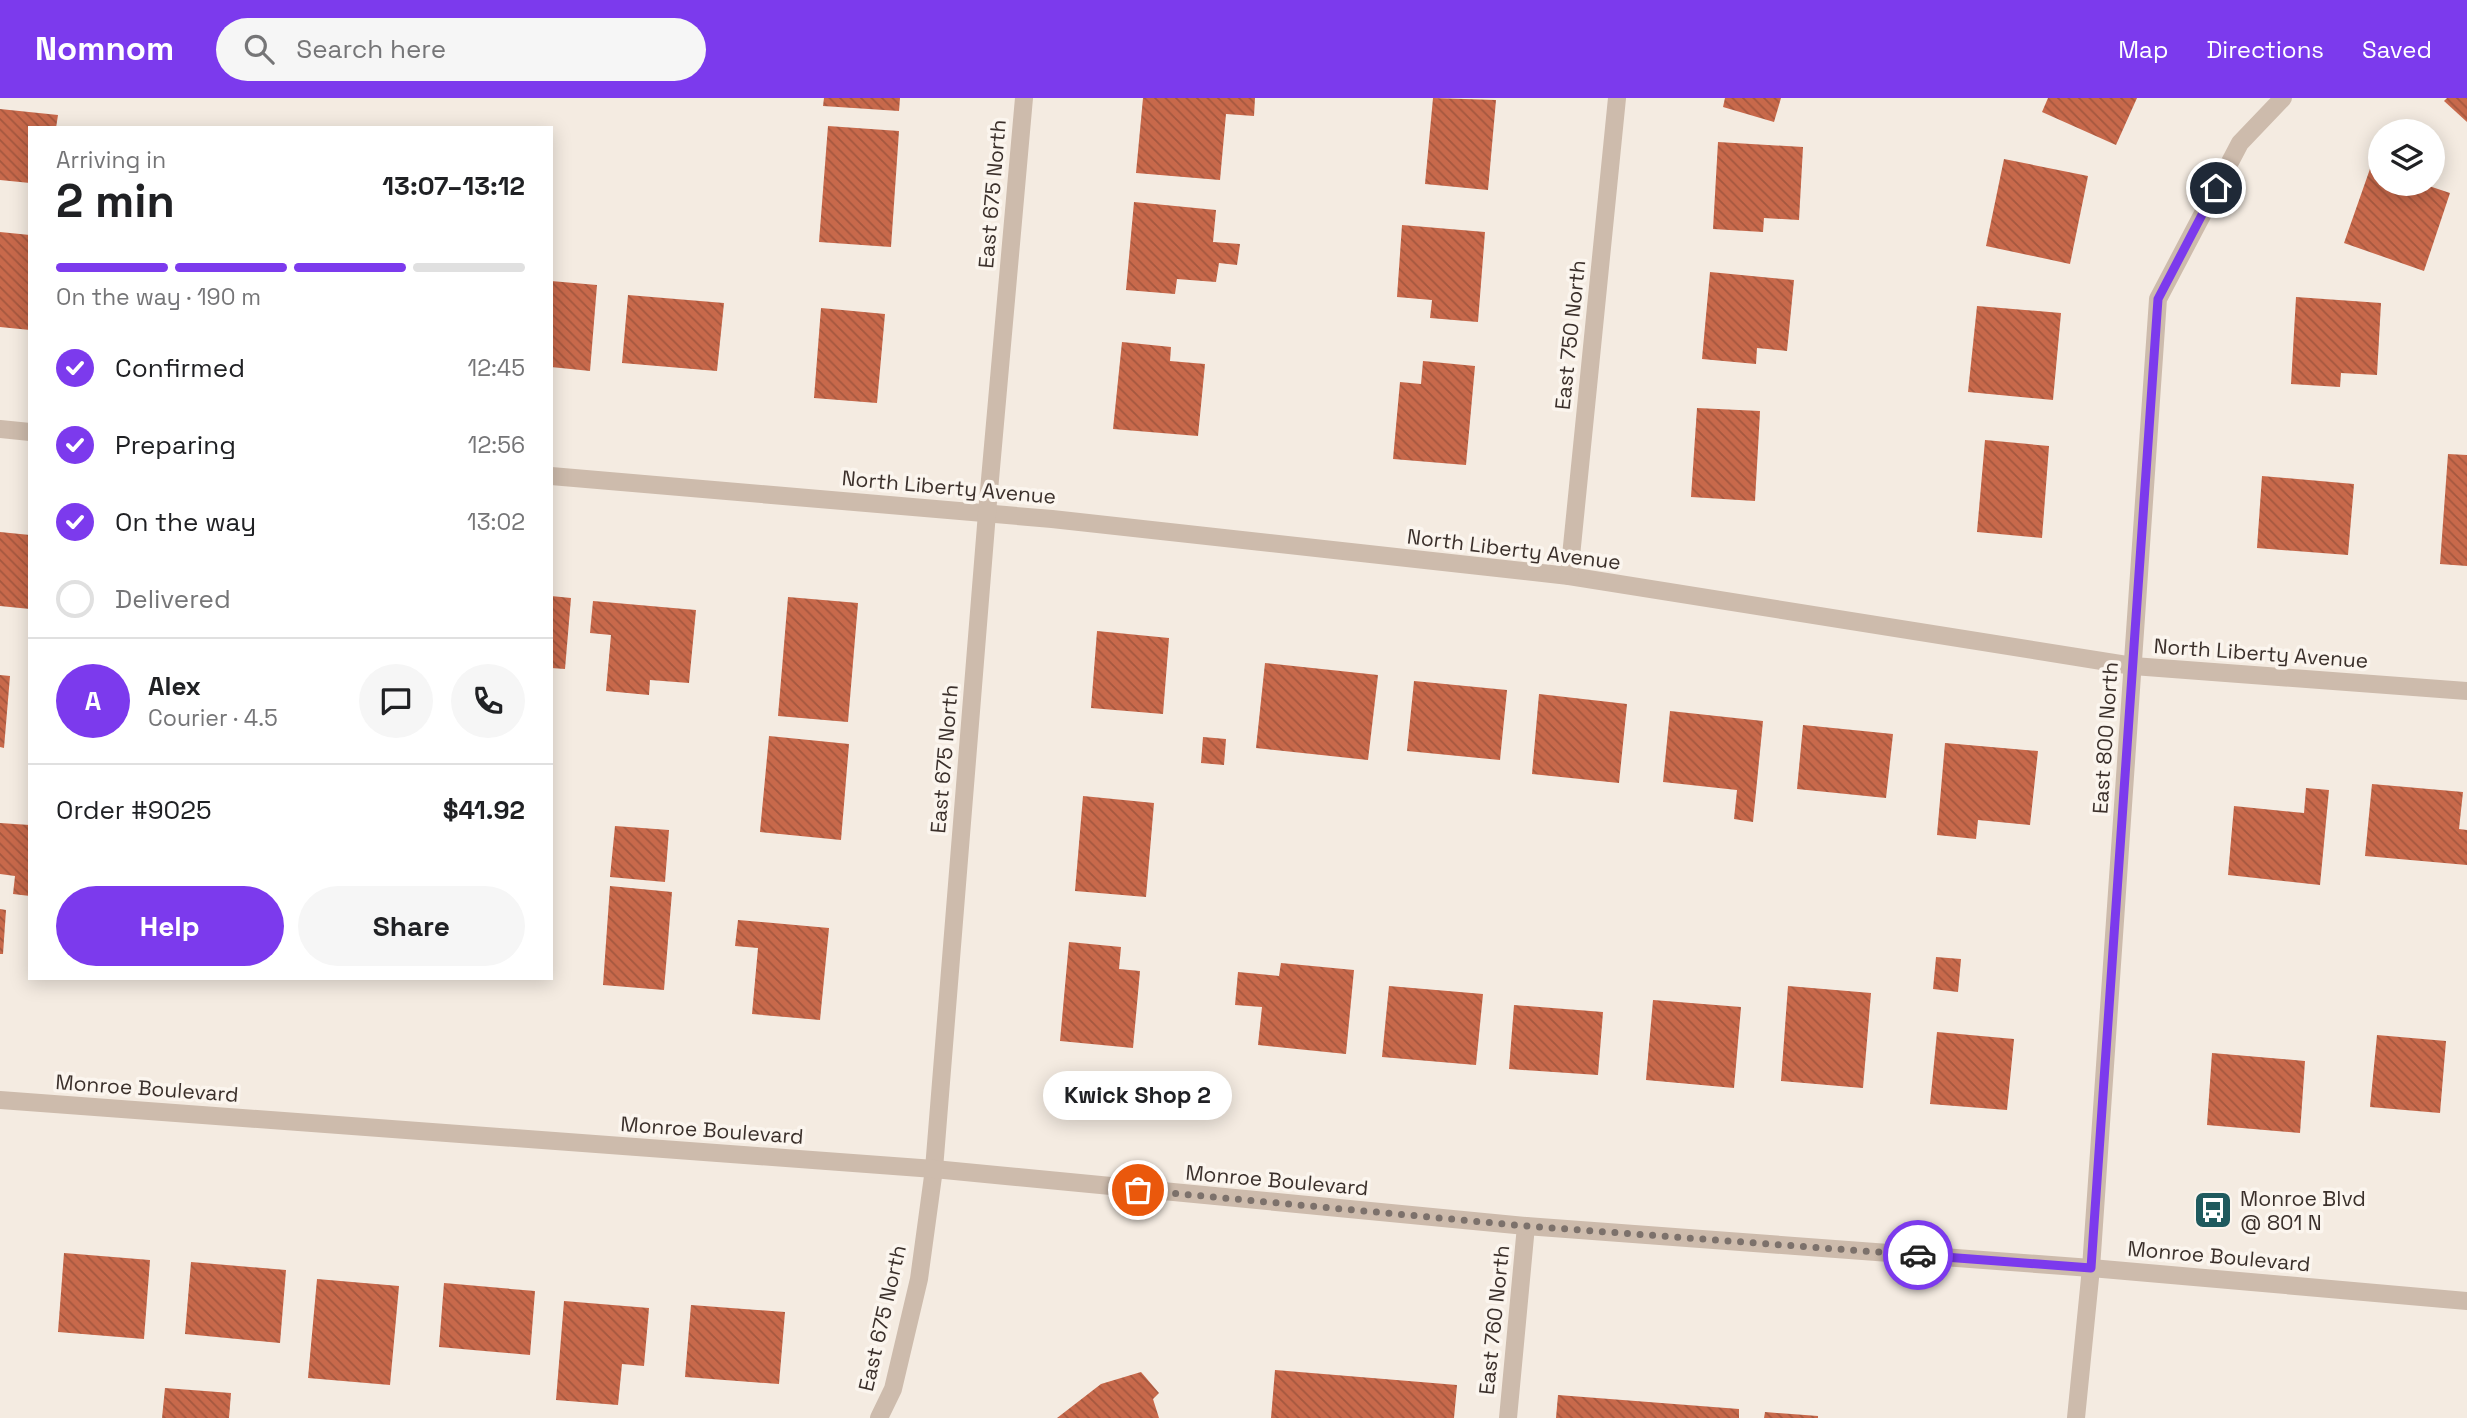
<!DOCTYPE html>
<meta charset="utf-8">
<style>
body{margin:0;font-family:"Space Grotesk",sans-serif;background:#f6f6f6;color:#202124;height:100vh;display:flex;flex-direction:column;font-size:26px;white-space:nowrap}
*{box-sizing:border-box;margin:0}
p{font-size:23px;color:#757577}
.icon{flex:none;width:38px;height:38px;fill:none;stroke:currentColor;stroke-width:2;stroke-linecap:round;stroke-linejoin:round}
.map{position:relative;flex:1;overflow:hidden}
.sheet{position:absolute;left:28px;top:28px;width:525px;height:854px;display:flex;flex-direction:column;background:#fff;border-radius:0px;box-shadow:0 4px 18px #0003}
.sheet>*{flex:none}
.tools{position:absolute;left:2368px;top:21px;display:grid;gap:14px}
.tools a{display:grid;place-items:center;width:77px;height:77px;border-radius:50%;background:#fff;box-shadow:0 4px 18px #0003;font-size:35px}
.pin{position:absolute;display:grid;place-items:center;width:60px;height:60px;color:#fff;margin:-30px;border:4px solid #fff;border-radius:50%;box-shadow:0 2px 7px #0007}
.courier{position:absolute;display:grid;place-items:center;width:70px;height:70px;margin:-35px;border:5px solid #7c3aed;border-radius:50%;background:#fff;color:#222;box-shadow:0 2px 9px #0007}
.bubble{position:absolute;height:49px;border-radius:24px;background:#fff;box-shadow:0 4px 18px #0003;font-size:23px;font-weight:700;line-height:49px;text-align:center}
.overview em{font-style:normal;font-weight:700}
.overview div{display:flex;flex-direction:column-reverse}
.overview{display:flex;align-items:center;justify-content:space-between;height:119px;padding:0 28px}
h1{font-size:46px;font-weight:700;line-height:52px}
.bar{display:grid;grid-template-columns:repeat(4,1fr);gap:10px 7px;align-content:center;height:84px;padding:0 28px}
.bar i{height:9px;border-radius:5px;background:#e0e0e0}
.bar .active{background:#7c3aed}
.bar p{grid-column:span 4}
.line{display:flex;align-items:center;gap:18px;padding:0 28px;border-top:2px solid #e0e0e0}
.line div{flex:1}
.round{display:grid;place-items:center;flex:none;width:74px;height:74px;border-radius:37px;background:#f6f6f6}
ol{padding:0 28px;list-style:none}
li{display:flex;align-items:center;gap:21px;height:77px}
li p{margin-inline-start:auto}
li .icon{padding:7px;border-radius:50%;background:#7c3aed;color:#fff;stroke-width:4}
li:last-child{color:#757577}
li i{width:38px;height:38px;border:4px solid #e0e0e0;border-radius:50%}
.action{display:flex;gap:14px;margin-top:auto;padding:14px 28px}
.action a{flex:1;height:80px;border-radius:42px;background:#7c3aed;color:#fff;font-size:28px;font-weight:700;line-height:80px;text-align:center}
.action a+a{background:#f6f6f6;color:#202124}
header{display:flex;align-items:center;gap:42px;box-sizing:border-box;height:98px;padding:0 35px;background:#7c3aed;color:#fff}
header strong{font-size:33px}
nav{display:flex;gap:38px;margin-inline-start:auto;font-size:24px}
.search{width:490px;height:63px;background:#f6f6f6;display:flex;align-items:center;gap:18px;box-sizing:border-box;padding:0 24px;border-radius:38px;color:#757577;font-size:26px}
.map>svg:first-child{display:block}
</style>
<header>
<strong>Nomnom</strong>
<div class="search"><svg class="icon" aria-label="search" viewBox="0 0 24 24"><circle cx="10" cy="10" r="6"/><path d="M15 15l6 6"/></svg>Search here</div>
<nav><a>Map</a><a>Directions</a><a>Saved</a></nav>
</header>
<div class="map">
<svg width="2467" height="1320" viewBox="0 0 2467 1320">
<defs>
<pattern id="building-back-hatch" width="6" height="6" patternUnits="userSpaceOnUse" patternTransform="scale(1.75)"><rect width="6" height="6" fill="#c8694b"/><path d="M-1 5l2 2M0 0l6 6M5-1l2 2" fill="none" stroke="#a4573f"/></pattern>
</defs>
<rect width="100%" height="100%" fill="#f4ebe1"/>
<g fill="url(#building-back-hatch)">
<path d="M824,0H900L899,13L823,8Z"/>
<path d="M1143,0H1255L1254,18L1226,16L1220,82L1136,75Z"/>
<path d="M1433,0L1496,2L1488,92L1425,86Z"/>
<path d="M1725,0H1781L1774,24L1723,9Z"/>
<path d="M2048,0H2137L2116,47L2042,14Z"/>
<path d="M2447,0H2467V24L2444,3Z"/>
<path d="M0,11L58,17L56,30H30V85L0,82Z"/>
<path d="M828,28L899,33L891,149L819,144Z"/>
<path d="M1718,44L1803,49L1799,122L1764,120L1763,134L1713,131Z"/>
<path d="M2004,61L2088,78L2070,166L1986,148Z"/>
<path d="M2371,68L2380,71V86H2423L2450,95L2424,173L2344,145Z"/>
<path d="M1134,104L1216,112L1213,144L1240,146L1237,167L1219,165L1216,184L1177,181L1175,196L1126,192Z"/>
<path d="M1402,127L1485,134L1478,224L1430,220L1432,202L1397,199Z"/>
<path d="M0,134L30,137V232L0,229Z"/>
<path d="M1710,174L1794,182L1787,253L1757,250L1756,266L1702,261Z"/>
<path d="M551,183L597,187L590,273L551,269Z"/>
<path d="M628,197L724,205L717,273L622,265Z"/>
<path d="M2296,199L2381,205L2377,277L2341,275L2340,289L2291,286Z"/>
<path d="M1977,208L2061,215L2053,302L1968,294Z"/>
<path d="M821,210L885,216L877,305L814,300Z"/>
<path d="M1122,244L1171,249L1170,263L1205,266L1198,338L1113,331Z"/>
<path d="M1423,263L1475,268L1466,367L1393,361L1400,284L1421,286Z"/>
<path d="M1697,310L1760,313L1755,403L1691,399Z"/>
<path d="M1985,342L2049,348L2042,440L1977,434Z"/>
<path d="M2448,356L2467,357V468L2440,466Z"/>
<path d="M2262,378L2354,386L2348,457L2257,450Z"/>
<path d="M0,434L30,437V511L0,508Z"/>
<path d="M551,498L571,500L565,571L551,570Z"/>
<path d="M788,499L858,505L848,624L778,618Z"/>
<path d="M593,503L696,512L689,585L650,582L649,597L606,593L611,537L590,535Z"/>
<path d="M1097,533L1169,540L1163,616L1091,610Z"/>
<path d="M1265,565L1378,577L1368,662L1256,650Z"/>
<path d="M0,577L10,578L4,650L0,649Z"/>
<path d="M1414,583L1507,592L1500,662L1407,653Z"/>
<path d="M1539,596L1627,606L1619,685L1532,676Z"/>
<path d="M1670,613L1763,623L1753,724L1734,721L1737,692L1663,684Z"/>
<path d="M1803,627L1893,636L1886,700L1797,691Z"/>
<path d="M769,638L849,646L841,742L760,734Z"/>
<path d="M1203,639L1226,641L1224,667L1201,665Z"/>
<path d="M1945,645L2038,653L2030,727L1978,722L1976,741L1937,737Z"/>
<path d="M2372,686L2463,694L2459,731L2467,732V767L2365,758Z"/>
<path d="M2306,690L2329,692L2320,787L2228,777L2234,708L2304,715Z"/>
<path d="M1083,698L1154,705L1146,799L1075,793Z"/>
<path d="M0,725L30,727V798L13,796L15,778L0,776Z"/>
<path d="M615,728L669,732L665,784L610,779Z"/>
<path d="M610,788L672,794L664,892L603,887Z"/>
<path d="M0,811L6,812L3,856H0Z"/>
<path d="M738,822L829,830L820,922L752,916L758,850L735,848Z"/>
<path d="M1069,844L1121,849L1119,871L1140,873L1133,950L1060,943Z"/>
<path d="M1936,859L1961,861L1958,894L1933,891Z"/>
<path d="M1281,865L1354,872L1346,956L1258,947L1262,909L1235,907L1238,874L1279,878Z"/>
<path d="M1389,888L1483,896L1476,967L1382,959Z"/>
<path d="M1788,888L1871,895L1863,990L1781,983Z"/>
<path d="M1653,902L1741,909L1734,990L1646,982Z"/>
<path d="M1514,907L1603,914L1598,977L1509,971Z"/>
<path d="M1937,934L2014,941L2007,1012L1930,1006Z"/>
<path d="M2377,937L2446,943L2440,1015L2370,1009Z"/>
<path d="M2212,955L2305,963L2300,1035L2207,1027Z"/>
<path d="M64,1155L150,1162L144,1241L58,1234Z"/>
<path d="M191,1164L286,1172L280,1245L185,1236Z"/>
<path d="M317,1181L399,1188L390,1287L308,1280Z"/>
<path d="M444,1185L535,1193L530,1257L439,1249Z"/>
<path d="M564,1203L649,1210L644,1268L622,1266L618,1307L556,1302Z"/>
<path d="M691,1207L785,1214L779,1286L685,1279Z"/>
<path d="M1275,1272L1457,1287L1454,1320H1271Z"/>
<path d="M1141,1274L1159,1295L1153,1301L1159,1320H1057L1101,1286Z"/>
<path d="M165,1290L231,1295L229,1320H162Z"/>
<path d="M1558,1297L1739,1311V1320H1556Z"/>
<path d="M1765,1314L1818,1318V1320H1764Z"/>
</g>
<g fill="none" stroke-linecap="round" stroke-linejoin="round">
<g stroke="#cdbbac" stroke-width="18">
<path d="M0,331L30,334"/>
<path d="M551,378L1052,421L1569,478L2133,568L2467,593"/>
<path d="M1569,478L1617,0"/>
<path d="M879,1320L893,1291L919,1181L934,1071L987,415L1024,0"/>
<path d="M1508,1320L1526,1128"/>
<path d="M2076,1320L2091,1170L2158,201L2240,45L2283,0"/>
</g>
<path stroke="#cdbbac" stroke-width="18" d="M0,1002L934,1071L1526,1128L2091,1170L2467,1203"/>
</g>
<g fill="none" stroke-linecap="round" stroke-linejoin="round">
<path stroke="#7c716b" stroke-width="7" stroke-dasharray="0 12.6" d="M1138,1092L1526,1128L1918,1157"/>
<path stroke="#7c3aed" stroke-width="9" d="M1918,1157L2091,1170L2158,201L2216,90"/>
</g>
<defs>
<symbol id="bus-square" viewBox="-11 -11 22 22"><rect x="-9" y="-9" width="18" height="18" rx="4" fill="#1f5a5e" stroke="#fbf5ee"/><path d="M-5-6H5V4H4V6H2V4H-2V6H-4V4H-5ZM-3.5-4V0h7V-4ZM-3.5 1.2v1.5H-2V1.2ZM2 1.2v1.5H3.5V1.2Z" fill="#fff"/></symbol>
</defs>
<g fill-rule="evenodd">
<use href="#bus-square" x="2191" y="1090" width="44" height="44"/>
</g>
<g text-anchor="middle" dominant-baseline="central" stroke-width="7" stroke-linejoin="round" paint-order="stroke">
<g font-size="21" fill="#3b302b" stroke="#fbf5ee">
<text transform="translate(992 96) rotate(-85)">East 675 North</text>
<text transform="translate(1570 237) rotate(-84)">East 750 North</text>
<text transform="translate(949 389) rotate(5)">North Liberty Avenue</text>
<text transform="translate(1514 451) rotate(7)">North Liberty Avenue</text>
<text transform="translate(2261 555) rotate(4)">North Liberty Avenue</text>
<text transform="translate(2105 640) rotate(-86)">East 800 North</text>
<text transform="translate(944 661) rotate(-85)">East 675 North</text>
<text transform="translate(147 990) rotate(4)">Monroe Boulevard</text>
<text transform="translate(712 1032) rotate(4)">Monroe Boulevard</text>
<text transform="translate(1277 1082) rotate(5)">Monroe Boulevard</text>
<text transform="translate(2219 1158) rotate(5)">Monroe Boulevard</text>
<text transform="translate(882 1220) rotate(-77)">East 675 North</text>
<text transform="translate(1494 1222) rotate(-84)">East 760 North</text>
</g>
<g font-size="21" fill="#3b302b" stroke="#fbf5ee" text-anchor="start">
<text x="2240" y="1100">Monroe Blvd<tspan x="2240" dy="24">@ 801 N</tspan></text>
</g>
</g>
</svg>
<div class="tools">
<a><svg class="icon" aria-label="layers" viewBox="0 0 24 24"><path d="M12 4l9 5-9 5-9-5zM3 14l9 5 9-5"/></svg></a>
</div>
<div class="pin" style="left:1138px;top:1092px;background:#ea580c"><svg class="icon" aria-label="bag" viewBox="0 0 24 24"><path d="M5 8h14l-1 12H6zM9 8a3 3 0 0 1 6 0"/></svg></div>
<div class="pin" style="left:2216px;top:90px;background:#1f2937"><svg class="icon" aria-label="home" viewBox="0 0 24 24"><path d="M3 11l9-7 9 7M6 9v11h12V9"/></svg></div>
<div class="courier" style="left:1918px;top:1157px"><svg class="icon" aria-label="car" viewBox="0 0 24 24"><path d="M5 17H2v-5l4-1 3-4h7l3 4 3 1v5h-3M9 17h6M6 11h13"/><circle cx="7" cy="17" r="2"/><circle cx="17" cy="17" r="2"/></svg></div>
<div class="bubble" style="left:1043px;top:973px;width:189px">Kwick Shop 2</div>
<section class="sheet">
<div class="overview"><div><h1>2 min</h1><p>Arriving in</p></div><em>13:07–13:12</em></div>
<div class="bar"><i class="active"></i><i class="active"></i><i class="active"></i><i></i><p>On the way · 190 m</p></div>
<ol>
<li><svg class="icon" aria-label="check" viewBox="0 0 24 24"><path d="M5 12l5 5 9-10"/></svg>Confirmed<p>12:45</p></li>
<li><svg class="icon" aria-label="check" viewBox="0 0 24 24"><path d="M5 12l5 5 9-10"/></svg>Preparing<p>12:56</p></li>
<li><svg class="icon" aria-label="check" viewBox="0 0 24 24"><path d="M5 12l5 5 9-10"/></svg>On the way<p>13:02</p></li>
<li><i></i>Delivered</li>
</ol>
<div class="line" style="height:126px"><b class="round" style="background:#7c3aed;color:#fff">A</b><div><b>Alex</b><p>Courier · 4.5</p></div><a class="round"><svg class="icon" aria-label="chat" viewBox="0 0 24 24"><path d="M4 5h16v11H9l-5 4z"/></svg></a><a class="round"><svg class="icon" aria-label="phone" viewBox="0 0 24 24"><path d="M5 4h4l2 5-3 2q2 4 5 5l2-3 5 2v4C11 20 4 13 5 4z"/></svg></a></div>
<div class="line" style="height:91px"><div>Order #9025</div><b>$41.92</b></div>
<div class="action"><a>Help</a><a>Share</a></div>
</section>
</div>
